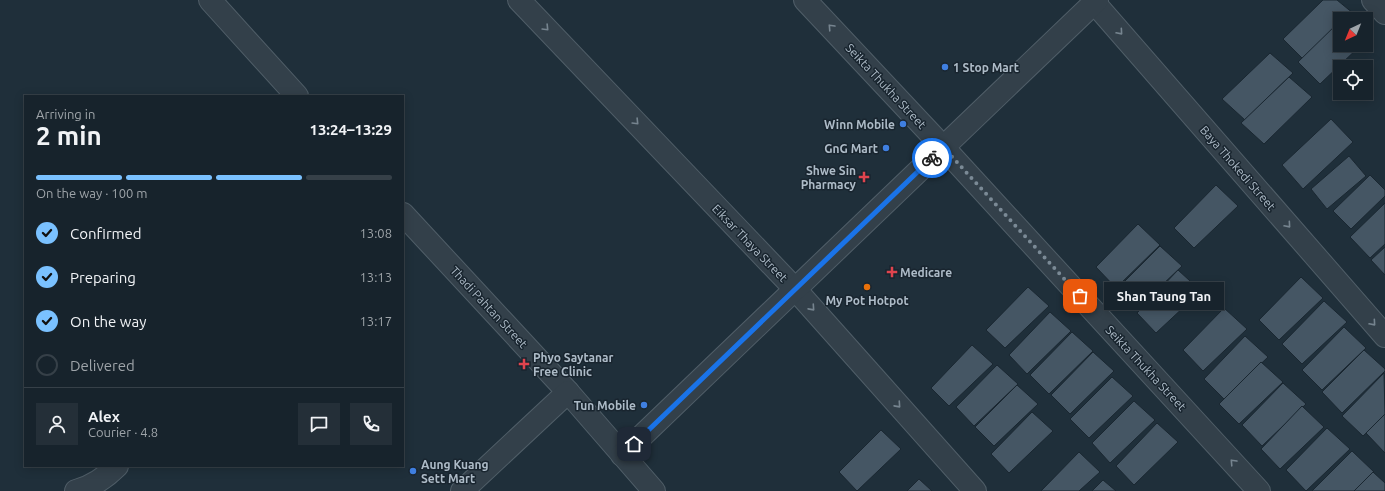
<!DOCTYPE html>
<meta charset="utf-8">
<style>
body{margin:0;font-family:Ubuntu,sans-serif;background:#242f38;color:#f1f3f6;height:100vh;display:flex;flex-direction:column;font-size:15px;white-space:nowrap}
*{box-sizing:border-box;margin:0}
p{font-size:13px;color:#9ea4a9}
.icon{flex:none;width:22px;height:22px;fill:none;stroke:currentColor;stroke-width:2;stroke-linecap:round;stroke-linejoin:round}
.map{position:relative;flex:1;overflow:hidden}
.details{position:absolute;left:24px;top:95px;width:380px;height:372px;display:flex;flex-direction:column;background:#17232c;border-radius:0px;box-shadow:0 2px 10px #0003,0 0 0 1px #364048}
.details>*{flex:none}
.needle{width:26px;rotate:223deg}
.buttons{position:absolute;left:1333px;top:12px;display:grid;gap:8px}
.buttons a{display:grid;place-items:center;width:40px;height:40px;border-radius:0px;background:#17232c;box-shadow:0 2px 10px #0003,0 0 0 1px #364048;font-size:20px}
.pin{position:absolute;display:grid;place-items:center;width:34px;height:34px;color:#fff;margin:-17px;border-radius:8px;box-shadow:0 2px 6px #0006}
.courier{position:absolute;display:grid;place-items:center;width:40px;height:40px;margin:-20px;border:3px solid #1a73e8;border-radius:50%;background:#fff;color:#222;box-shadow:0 1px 5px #0007}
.bubble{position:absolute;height:28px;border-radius:0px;background:#17232c;box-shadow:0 2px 10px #0003,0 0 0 1px #364048;font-size:13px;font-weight:700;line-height:28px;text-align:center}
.head em{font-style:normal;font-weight:700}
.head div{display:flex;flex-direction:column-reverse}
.head{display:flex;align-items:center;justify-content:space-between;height:68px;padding:0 12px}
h1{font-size:26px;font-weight:700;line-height:30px}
.bar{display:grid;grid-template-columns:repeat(4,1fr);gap:6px 4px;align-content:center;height:48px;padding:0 12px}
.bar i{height:5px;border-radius:3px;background:#364048}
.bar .active{background:#7ac1ff}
.bar p{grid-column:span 4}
.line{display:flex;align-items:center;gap:10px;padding:0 12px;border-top:1px solid #364048}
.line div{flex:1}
.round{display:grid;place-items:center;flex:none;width:42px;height:42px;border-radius:0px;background:#242f38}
ol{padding:0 12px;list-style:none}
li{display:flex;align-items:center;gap:12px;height:44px}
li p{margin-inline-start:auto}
li .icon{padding:4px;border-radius:50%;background:#7ac1ff;color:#111;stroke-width:4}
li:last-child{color:#9ea4a9}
li i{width:22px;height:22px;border:2px solid #364048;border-radius:50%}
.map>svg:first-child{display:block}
</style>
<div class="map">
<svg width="1385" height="491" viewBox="0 0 1385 491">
<rect width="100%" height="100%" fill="#1f2f3a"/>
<g fill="#455664" stroke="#1a2731">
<path d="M1323,0H1337L1354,14L1349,19H1340V27L1305,61L1283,39Z"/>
<path d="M1340,21V45H1361L1320,84L1298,62Z"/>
<path d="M1270,53L1293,73L1245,120L1222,99Z"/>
<path d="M1289,77L1312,97L1264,144L1241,123Z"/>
<path d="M1331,119L1353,142L1303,189L1282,165Z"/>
<path d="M1349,156L1366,176L1327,209L1311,189Z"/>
<path d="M1370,175L1385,190V196L1351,229L1333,211Z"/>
<path d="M1216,185L1238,206L1194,248L1174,228Z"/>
<path d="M1385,203V244L1370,258L1350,237Z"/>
<path d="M1138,224L1160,245L1116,288L1096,267Z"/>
<path d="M1160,246L1182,266L1137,309L1118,288Z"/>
<path d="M1385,247V275L1371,260Z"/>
<path d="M1178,270L1201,291L1156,333L1137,313Z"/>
<path d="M1301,277L1323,298L1279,340L1259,320Z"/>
<path d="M1028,287L1049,306L1005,348L986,330Z"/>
<path d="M1324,301L1347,322L1302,364L1282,344Z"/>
<path d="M1224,308L1247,329L1203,371L1183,350Z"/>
<path d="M1050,312L1071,331L1027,374L1009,355Z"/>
<path d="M1344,327L1366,348L1322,390L1302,370Z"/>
<path d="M1072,332L1093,351L1049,394L1030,375Z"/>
<path d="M1245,336L1268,357L1224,399L1204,379Z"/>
<path d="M972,345L993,364L949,406L931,388Z"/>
<path d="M1364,350L1385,369V371L1342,413L1322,392Z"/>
<path d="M1093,352L1114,371L1070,414L1051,395Z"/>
<path d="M1261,362L1283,382L1239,424L1219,404Z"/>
<path d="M997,365L1018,384L974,426L956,407Z"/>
<path d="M1384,373L1385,415L1363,436L1342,416Z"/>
<path d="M1112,377L1133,396L1089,438L1070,419Z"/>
<path d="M1283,383L1306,404L1262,446L1242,425Z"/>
<path d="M1017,385L1038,404L994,446L975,427Z"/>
<path d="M1134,401L1155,420L1110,463L1092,443Z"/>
<path d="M1302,406L1324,427L1280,469L1261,449Z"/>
<path d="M1032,412L1053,431L1009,473L991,454Z"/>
<path d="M1385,414V453L1366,433Z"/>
<path d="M1157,423L1178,442L1134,485L1116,466Z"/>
<path d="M1327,428L1350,449L1306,491L1286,470Z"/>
<path d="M881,430L901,449L857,491L839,472Z"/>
<path d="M1352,451L1374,472L1354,491H1312Z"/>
<path d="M1079,452L1100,472L1079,491H1041Z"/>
<path d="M1373,472L1385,483V491H1354Z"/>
<path d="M919,479L932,491H907Z"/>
<path d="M1103,480L1116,491H1092Z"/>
</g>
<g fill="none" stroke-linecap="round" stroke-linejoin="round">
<defs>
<g id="minor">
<path d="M210,0L297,96"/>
<path d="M519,0L795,289L975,491"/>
<path d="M805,0L943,147L1259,491"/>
<path d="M1092,0L1385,336"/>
<path d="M1373,0L1385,13"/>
<path d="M403,214L568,392L654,491"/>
<path d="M622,455L1097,0"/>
<path d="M76,491C91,487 106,477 117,466"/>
<path d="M462,491L568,392"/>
</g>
</defs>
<use href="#minor" stroke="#505e68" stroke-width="24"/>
<use href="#minor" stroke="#33404a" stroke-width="22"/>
</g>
<defs><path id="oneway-chevron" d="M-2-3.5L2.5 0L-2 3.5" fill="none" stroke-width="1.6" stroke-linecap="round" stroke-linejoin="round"/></defs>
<g stroke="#76848f">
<use href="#oneway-chevron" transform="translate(831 27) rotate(-133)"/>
<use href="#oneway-chevron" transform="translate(546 28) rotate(46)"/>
<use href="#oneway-chevron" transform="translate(1120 32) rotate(49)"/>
<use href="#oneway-chevron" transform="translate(636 122) rotate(46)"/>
<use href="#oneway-chevron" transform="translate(1288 225) rotate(49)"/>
<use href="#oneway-chevron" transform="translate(812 308) rotate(48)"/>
<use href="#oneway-chevron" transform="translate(1373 323) rotate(49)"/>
<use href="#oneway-chevron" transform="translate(898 405) rotate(48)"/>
<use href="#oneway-chevron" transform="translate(1233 462) rotate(-133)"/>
</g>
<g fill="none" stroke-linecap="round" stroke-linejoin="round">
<path stroke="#7b8a96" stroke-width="4" stroke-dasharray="0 7.2" d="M932,158L943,147L1080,296"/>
<path stroke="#1a73e8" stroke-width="5" d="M634,444L932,158"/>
</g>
<g fill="#3f7fe0" stroke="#19252f" stroke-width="1.5">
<circle cx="945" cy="67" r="4"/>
<circle cx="903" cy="124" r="4"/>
<circle cx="886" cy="148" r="4"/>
<circle cx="644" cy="405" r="4"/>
<circle cx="413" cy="471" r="4"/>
</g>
<g fill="#e0444e" stroke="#19252f" stroke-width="1.5">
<path d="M862 171h4v4h4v4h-4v4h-4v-4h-4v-4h4z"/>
<path d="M890 266h4v4h4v4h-4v4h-4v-4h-4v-4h4z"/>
<path d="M522 358h4v4h4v4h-4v4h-4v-4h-4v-4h4z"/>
</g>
<circle fill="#e8710a" stroke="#19252f" stroke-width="1.5" cx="867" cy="287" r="4"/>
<g text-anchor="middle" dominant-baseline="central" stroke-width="3" stroke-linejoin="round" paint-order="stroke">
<g font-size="12" font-weight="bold" fill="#adbbc7" stroke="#19252f" text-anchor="start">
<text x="953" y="67">1 Stop Mart</text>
<text x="895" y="124" text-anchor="end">Winn Mobile</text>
<text x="878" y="148" text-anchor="end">GnG Mart</text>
<text x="856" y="170" text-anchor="end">Shwe Sin<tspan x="856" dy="14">Pharmacy</tspan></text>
<text x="900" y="272">Medicare</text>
<text x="867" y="300" text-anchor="middle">My Pot Hotpot</text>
<text x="533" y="357">Phyo Saytanar<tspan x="533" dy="14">Free Clinic</tspan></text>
<text x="636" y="405" text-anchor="end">Tun Mobile</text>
<text x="421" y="464">Aung Kuang<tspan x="421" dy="14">Sett Mart</tspan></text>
</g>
<g font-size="12" fill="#adbbc7" stroke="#19252f">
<text transform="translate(886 86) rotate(47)">Seikta Thukha Street</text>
<text transform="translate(1238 168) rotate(49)">Baya Thokedi Street</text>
<text transform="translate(750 243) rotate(46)">Eiksar Thaya Street</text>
<text transform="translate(489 307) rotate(47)">Thadi Pahtan Street</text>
<text transform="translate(1146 368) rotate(47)">Seikta Thukha Street</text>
</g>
</g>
</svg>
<div class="buttons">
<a><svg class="needle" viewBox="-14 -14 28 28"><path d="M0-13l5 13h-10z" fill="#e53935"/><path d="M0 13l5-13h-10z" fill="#9ea4a9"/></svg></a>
<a><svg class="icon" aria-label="locate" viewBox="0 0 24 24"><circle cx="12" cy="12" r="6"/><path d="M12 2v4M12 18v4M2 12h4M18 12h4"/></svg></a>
</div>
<div class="pin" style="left:1080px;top:296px;background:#ea580c"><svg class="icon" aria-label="bag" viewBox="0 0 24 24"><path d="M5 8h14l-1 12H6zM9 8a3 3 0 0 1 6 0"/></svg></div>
<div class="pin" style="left:634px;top:444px;background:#1f2937"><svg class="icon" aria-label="home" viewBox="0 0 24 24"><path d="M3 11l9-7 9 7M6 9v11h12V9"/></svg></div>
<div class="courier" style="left:932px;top:158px"><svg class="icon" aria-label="bike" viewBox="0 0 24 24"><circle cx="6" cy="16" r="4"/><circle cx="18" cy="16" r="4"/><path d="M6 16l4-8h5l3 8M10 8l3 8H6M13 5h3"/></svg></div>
<div class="bubble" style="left:1104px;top:282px;width:120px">Shan Taung Tan</div>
<section class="details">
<div class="head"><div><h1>2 min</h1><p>Arriving in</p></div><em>13:24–13:29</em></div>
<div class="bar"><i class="active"></i><i class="active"></i><i class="active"></i><i></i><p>On the way · 100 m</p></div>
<ol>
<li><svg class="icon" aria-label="check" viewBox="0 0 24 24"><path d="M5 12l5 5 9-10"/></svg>Confirmed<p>13:08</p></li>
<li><svg class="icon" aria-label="check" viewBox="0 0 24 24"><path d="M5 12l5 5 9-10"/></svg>Preparing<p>13:13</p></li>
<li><svg class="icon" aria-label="check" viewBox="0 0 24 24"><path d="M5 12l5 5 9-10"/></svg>On the way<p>13:17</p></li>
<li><i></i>Delivered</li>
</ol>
<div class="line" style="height:72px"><a class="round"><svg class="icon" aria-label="person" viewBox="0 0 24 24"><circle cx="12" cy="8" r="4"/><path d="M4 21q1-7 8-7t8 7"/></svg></a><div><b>Alex</b><p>Courier · 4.8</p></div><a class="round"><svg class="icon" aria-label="chat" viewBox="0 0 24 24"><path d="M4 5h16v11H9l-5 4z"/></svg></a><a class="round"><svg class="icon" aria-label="phone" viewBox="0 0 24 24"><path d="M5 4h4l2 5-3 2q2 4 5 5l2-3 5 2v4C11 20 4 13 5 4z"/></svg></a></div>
</section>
</div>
